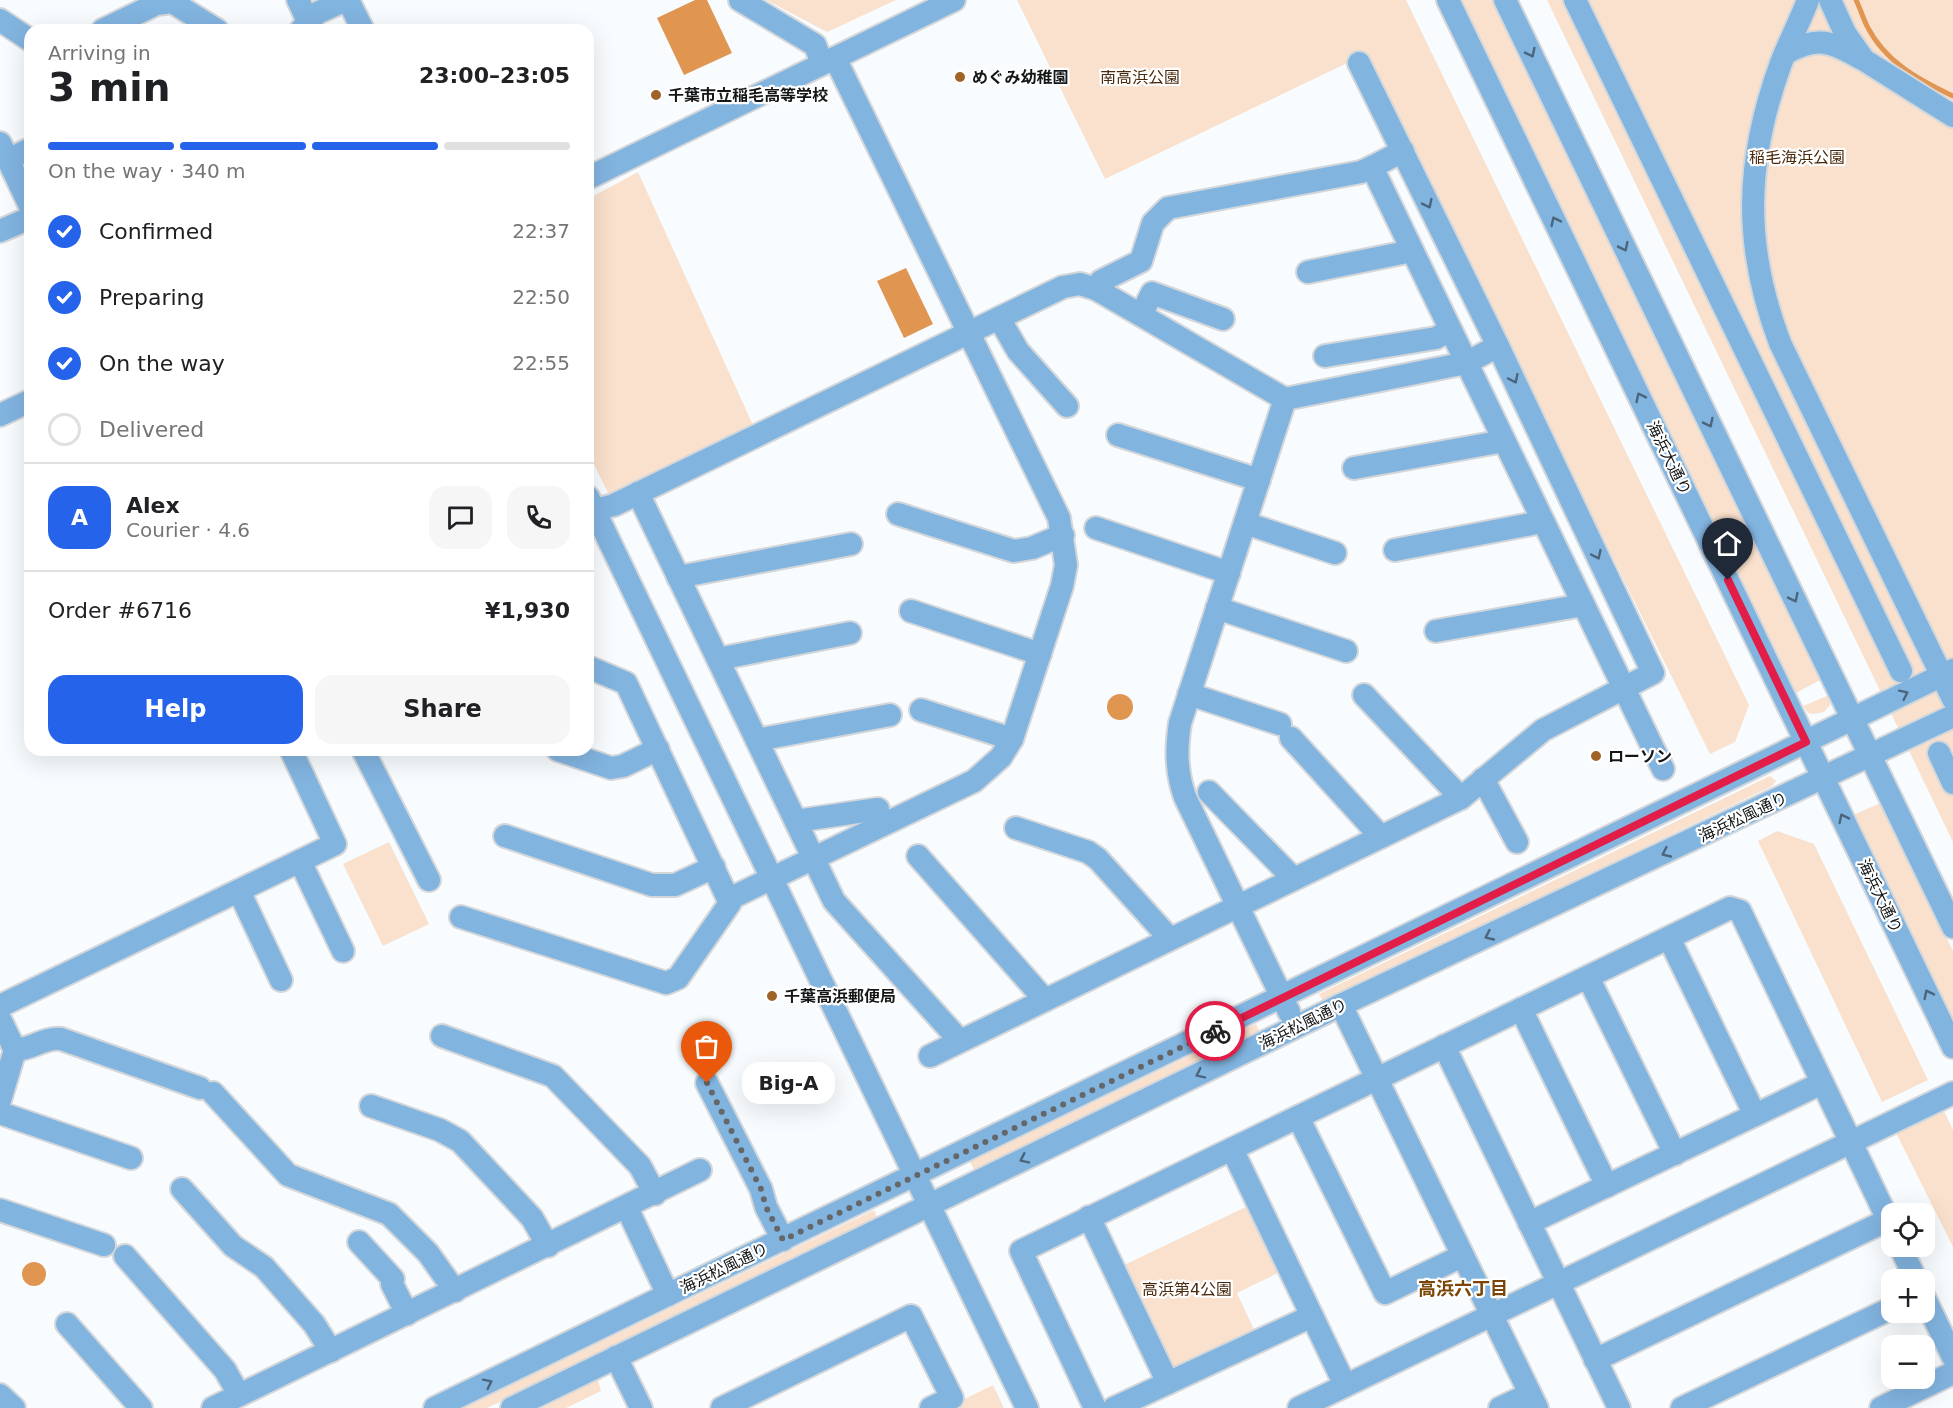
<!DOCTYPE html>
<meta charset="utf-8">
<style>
body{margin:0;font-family:"DejaVu Sans","Noto Sans JP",sans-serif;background:#f6f6f6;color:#202124;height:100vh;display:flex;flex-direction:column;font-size:22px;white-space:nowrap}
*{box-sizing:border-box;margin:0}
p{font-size:20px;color:#757577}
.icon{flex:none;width:33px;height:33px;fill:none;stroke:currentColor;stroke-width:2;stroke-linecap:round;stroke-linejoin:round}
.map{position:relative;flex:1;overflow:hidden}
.drawer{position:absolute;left:24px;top:24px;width:570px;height:732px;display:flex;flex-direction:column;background:#fff;border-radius:18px;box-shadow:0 6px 24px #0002}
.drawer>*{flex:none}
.controls{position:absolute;left:1881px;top:1203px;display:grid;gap:12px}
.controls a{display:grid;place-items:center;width:54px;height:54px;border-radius:12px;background:#fff;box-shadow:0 6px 24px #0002;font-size:30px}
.pin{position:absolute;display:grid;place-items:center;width:51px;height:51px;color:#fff;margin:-62px -26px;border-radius:50% 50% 50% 0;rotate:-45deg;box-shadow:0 0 6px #0007}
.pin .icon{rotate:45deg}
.courier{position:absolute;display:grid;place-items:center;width:60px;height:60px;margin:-30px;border:4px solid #e11d48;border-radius:50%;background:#fff;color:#222;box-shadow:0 2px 8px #0007}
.bubble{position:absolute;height:42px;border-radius:18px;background:#fff;box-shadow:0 6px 24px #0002;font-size:20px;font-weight:700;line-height:42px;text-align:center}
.summary em{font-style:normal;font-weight:700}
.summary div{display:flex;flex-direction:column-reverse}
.summary{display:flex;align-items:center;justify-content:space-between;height:102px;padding:0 24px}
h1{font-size:39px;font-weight:700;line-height:45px}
.bar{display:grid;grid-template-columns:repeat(4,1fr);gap:9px 6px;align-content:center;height:72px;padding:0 24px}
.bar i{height:8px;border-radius:4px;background:#e0e0e0}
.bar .selected{background:#2563eb}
.bar p{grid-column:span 4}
.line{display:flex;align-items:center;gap:15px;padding:0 24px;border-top:2px solid #e0e0e0}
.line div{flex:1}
.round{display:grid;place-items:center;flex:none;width:63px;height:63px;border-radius:18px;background:#f6f6f6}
ol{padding:0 24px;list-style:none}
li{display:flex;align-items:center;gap:18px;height:66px}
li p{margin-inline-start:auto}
li .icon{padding:6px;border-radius:50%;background:#2563eb;color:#fff;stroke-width:4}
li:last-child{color:#757577}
li i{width:33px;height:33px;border:3px solid #e0e0e0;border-radius:50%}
.button{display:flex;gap:12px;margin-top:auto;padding:12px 24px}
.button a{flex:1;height:69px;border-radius:18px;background:#2563eb;color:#fff;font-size:24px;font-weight:700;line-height:69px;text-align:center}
.button a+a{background:#f6f6f6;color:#202124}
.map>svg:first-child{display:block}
</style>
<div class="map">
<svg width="1953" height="1408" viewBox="0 0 1953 1408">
<rect width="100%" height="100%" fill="#f8fcff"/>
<g fill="#fae1cd">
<path d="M766,0H896L827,32Z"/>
<path d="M1017,0H1406L1749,705L1735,742L1710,754L1364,55L1105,179Z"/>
<path d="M1461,0H1494L1822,679L1796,693Z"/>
<path d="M1547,0H1953V842Z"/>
<path d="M638,172L762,445L614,505L588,452V199Z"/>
<path d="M1829,695L1830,705L1824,712L1813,714L1808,713L1803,706Z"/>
<path d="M1770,776L1776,781L1772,786L1323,1002L1319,994Z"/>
<path d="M1881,803L1953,951V1021L1853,815Z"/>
<path d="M1777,831L1814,844L1928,1080L1882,1102L1758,841Z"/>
<path d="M389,842L429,924L383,946L343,864Z"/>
<path d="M1256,1024L1260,1033L975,1171L970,1162Z"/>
<path d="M1943,1109L1953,1130V1247L1895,1131Z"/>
<path d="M1250,1205L1282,1271L1237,1293L1256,1334L1171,1369L1122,1266Z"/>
<path d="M874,1210L878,1219L487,1408H464Z"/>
<path d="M598,1380L601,1391L566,1408H542Z"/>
<path d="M993,1385L1004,1408H946Z"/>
</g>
<g fill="#e09551">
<path d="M695,0H707L732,53L684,75L657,18Z"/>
<path d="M906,268L933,324L904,338L877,281Z"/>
<circle cx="1120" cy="707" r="13"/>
<circle cx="34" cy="1274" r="12"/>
</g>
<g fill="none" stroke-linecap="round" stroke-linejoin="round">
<path stroke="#e09551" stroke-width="5" d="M1856,0C1860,8 1863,18 1867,26C1885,62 1919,80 1953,96"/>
<defs>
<g id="minor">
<path d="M298,0L308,21"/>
<path d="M348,0L363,30"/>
<path d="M740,0L815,45L822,63"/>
<path d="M1448,0L1953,1047"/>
<path d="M1505,0L1953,927"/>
<path d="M1575,0L1901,671"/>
<path d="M1808,0C1800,21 1789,42 1781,63C1745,162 1743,245 1780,343L1953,699"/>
<path d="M1830,0L1845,33L1864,60L1953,116"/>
<path d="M0,20L30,40"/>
<path d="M103,30L156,4L172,2L217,30"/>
<path d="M301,30L317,13L346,0"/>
<path d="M1786,53C1817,36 1831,41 1860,58"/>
<path d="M0,143L30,206"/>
<path d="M1403,151L1372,167L1663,769"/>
<path d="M8,160L30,149"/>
<path d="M588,178L954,0"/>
<path d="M0,231L30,218"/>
<path d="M1308,272L1412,251"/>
<path d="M1098,290L1101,281L1141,261L1153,223L1168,208L1361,172L1372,167"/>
<path d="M1141,315L1152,293L1223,319"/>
<path d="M999,318L1018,351L1067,406"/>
<path d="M1325,356L1436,338L1450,330"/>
<path d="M1285,399L1180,723C1176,749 1176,772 1185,797L1289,1012"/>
<path d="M0,415L30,401"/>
<path d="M1118,435L1259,480"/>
<path d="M1354,468L1504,441"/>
<path d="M638,493L834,901L960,1041"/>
<path d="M588,497L1027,1408"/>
<path d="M588,512L614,505L1063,287L1080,284L1096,289L1285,399L1466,363L1498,346"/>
<path d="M898,514L1014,551L1032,548L1063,535"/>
<path d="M1245,523L1335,553"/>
<path d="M1096,528L1229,573"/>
<path d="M1395,550L1542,522"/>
<path d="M678,577L851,544"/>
<path d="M1217,608L1346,651"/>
<path d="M911,611L1040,654"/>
<path d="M1436,631L1583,605"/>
<path d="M718,659L850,633"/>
<path d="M1189,694L1280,724"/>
<path d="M1364,695L1461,798"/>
<path d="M921,710L1012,739"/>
<path d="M1291,738L1381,837"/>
<path d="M757,740L890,715"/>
<path d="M363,750L429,880"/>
<path d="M558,750L611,768L623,766L658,749"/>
<path d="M1939,753L1953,783"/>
<path d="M1483,779L1517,842"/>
<path d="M1209,792L1294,879"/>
<path d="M796,821L878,809"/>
<path d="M1016,828L1088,852L1098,859L1170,939"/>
<path d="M505,836L652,885H675L714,867"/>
<path d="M918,856L1045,1000"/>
<path d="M300,861L343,951"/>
<path d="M239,891L281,980"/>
<path d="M729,899L974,781L1001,757L1012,739L1062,586L1066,565L1059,518L835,58"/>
<path d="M461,917L666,983L678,978L730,903L626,683L588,667"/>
<path d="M1669,938L1755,1115"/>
<path d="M1588,977L1675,1154"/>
<path d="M1341,1005L1537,1408"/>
<path d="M0,1006L335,844L291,750"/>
<path d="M1521,1009L1607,1186"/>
<path d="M0,1019L15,1050L0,1100"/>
<path d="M442,1036L553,1076L640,1166L655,1194"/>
<path d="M1444,1046L1619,1408"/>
<path d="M15,1050C32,1049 45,1037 61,1039L200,1088"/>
<path d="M930,1056L1461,798L1543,730L1653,673L1498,346L1359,63"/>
<path d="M707,1083L761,1189L766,1207L783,1240"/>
<path d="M213,1093L288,1175L389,1214L428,1253L455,1291"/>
<path d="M371,1106L440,1130L460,1141L532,1218L548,1246"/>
<path d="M0,1113L131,1158"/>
<path d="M1298,1117L1385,1293L1462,1256"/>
<path d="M1232,1149L1345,1385"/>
<path d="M182,1189L233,1246L264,1267L314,1324L331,1351"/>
<path d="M627,1208L668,1295"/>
<path d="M0,1210L104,1245"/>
<path d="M1089,1217L1168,1383"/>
<path d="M1529,1223L1822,1083"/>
<path d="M359,1242L393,1279L392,1284L407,1314"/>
<path d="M1900,1246L1916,1280"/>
<path d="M125,1256L225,1370L239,1395"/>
<path d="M1924,1297L1953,1357"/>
<path d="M67,1324L141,1408"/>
<path d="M616,1357L641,1408"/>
<path d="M1595,1360L1888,1220"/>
<path d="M0,1395L14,1408"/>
<path d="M213,1408L700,1170"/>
<path d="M435,1408L1953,670"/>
<path d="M512,1408L1341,1005L1953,716"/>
<path d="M722,1408L911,1316L952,1398L931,1408"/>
<path d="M1095,1408L1021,1251L1730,908L1740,911L1892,1228"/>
<path d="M1114,1408L1312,1316"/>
<path d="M1299,1408L1953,1093"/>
<path d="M1500,1408L1530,1394"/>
<path d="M1682,1408L1892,1308"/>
<path d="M1881,1408L1953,1373"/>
</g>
</defs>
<use href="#minor" stroke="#d4d7da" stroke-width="26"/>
<use href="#minor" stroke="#82b4e0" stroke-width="22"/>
</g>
<defs><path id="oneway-chevron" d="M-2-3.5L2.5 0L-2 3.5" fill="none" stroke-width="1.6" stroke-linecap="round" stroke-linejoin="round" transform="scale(1.5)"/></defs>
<g stroke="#4b657c">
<use href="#oneway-chevron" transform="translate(1531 53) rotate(64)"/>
<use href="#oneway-chevron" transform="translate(1428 204) rotate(64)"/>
<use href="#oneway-chevron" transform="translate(1555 221) rotate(-116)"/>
<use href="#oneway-chevron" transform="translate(1624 247) rotate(64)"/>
<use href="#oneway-chevron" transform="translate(1514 379) rotate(65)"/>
<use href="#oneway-chevron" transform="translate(1640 397) rotate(-116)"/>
<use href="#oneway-chevron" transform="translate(1709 423) rotate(64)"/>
<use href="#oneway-chevron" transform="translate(1597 555) rotate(65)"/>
<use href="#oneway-chevron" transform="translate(1794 598) rotate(64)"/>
<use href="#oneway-chevron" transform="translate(1904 694) rotate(-26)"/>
<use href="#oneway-chevron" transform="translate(1843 818) rotate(-116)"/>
<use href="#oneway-chevron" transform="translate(1666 853) rotate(155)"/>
<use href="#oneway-chevron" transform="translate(1489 936) rotate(155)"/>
<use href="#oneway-chevron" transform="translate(1928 994) rotate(-116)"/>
<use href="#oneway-chevron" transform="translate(1200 1074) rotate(154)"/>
<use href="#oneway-chevron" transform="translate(1024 1159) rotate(154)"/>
<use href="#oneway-chevron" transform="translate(488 1383) rotate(-26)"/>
</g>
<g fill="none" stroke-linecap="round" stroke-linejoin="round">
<path stroke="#646668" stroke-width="6" stroke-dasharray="0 10.8" d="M707,1083L761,1189L766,1207L783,1240L1215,1031"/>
<path stroke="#e11d48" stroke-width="8" d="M1215,1031L1806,742L1728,580"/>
</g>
<g fill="#9f6227" stroke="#fff" stroke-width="2">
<circle cx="960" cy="77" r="6"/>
<circle cx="656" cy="95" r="6"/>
<circle cx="1596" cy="756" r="6"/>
<circle cx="772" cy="996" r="6"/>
</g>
<g text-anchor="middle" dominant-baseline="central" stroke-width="4.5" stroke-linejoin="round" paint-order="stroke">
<g font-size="16" font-weight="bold" fill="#141617" stroke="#fff" text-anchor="start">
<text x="972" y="77">めぐみ幼稚園</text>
<text x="668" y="95">千葉市立稲毛高等学校</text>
<text x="1608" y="756">ローソン</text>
<text x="784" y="996">千葉高浜郵便局</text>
</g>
<g font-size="16" fill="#4a2b0e" stroke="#fff">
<text x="1140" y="77">南高浜公園</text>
<text x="1797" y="157">稲毛海浜公園</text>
<text x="1187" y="1289">高浜第4公園</text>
</g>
<g font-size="16" fill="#141617" stroke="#fff">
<text transform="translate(1669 458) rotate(64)">海浜大通り</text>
<text transform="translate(1743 817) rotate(-25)">海浜松風通り</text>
<text transform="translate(1880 896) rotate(64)">海浜大通り</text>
<text transform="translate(1303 1024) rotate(-26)">海浜松風通り</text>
<text transform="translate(724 1268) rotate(-26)">海浜松風通り</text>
</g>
<g font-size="18" font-weight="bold" fill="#7b4507" stroke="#fff">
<text x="1463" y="1288">高浜六丁目</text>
</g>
</g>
</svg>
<div class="controls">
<a><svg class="icon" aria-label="locate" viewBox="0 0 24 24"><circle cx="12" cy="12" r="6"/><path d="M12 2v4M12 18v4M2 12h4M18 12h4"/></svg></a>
<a>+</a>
<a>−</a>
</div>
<div class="pin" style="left:707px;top:1083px;background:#ea580c"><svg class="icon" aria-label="bag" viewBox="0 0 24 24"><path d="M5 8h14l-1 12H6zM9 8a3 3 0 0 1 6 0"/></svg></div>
<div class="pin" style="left:1728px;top:580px;background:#1f2937"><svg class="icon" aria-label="home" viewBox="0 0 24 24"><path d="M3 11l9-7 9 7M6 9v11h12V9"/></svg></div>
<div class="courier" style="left:1215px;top:1031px"><svg class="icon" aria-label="bike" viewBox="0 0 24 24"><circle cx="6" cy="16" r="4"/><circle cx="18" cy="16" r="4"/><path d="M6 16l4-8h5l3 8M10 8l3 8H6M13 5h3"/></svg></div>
<div class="bubble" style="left:742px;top:1062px;width:93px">Big-A</div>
<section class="drawer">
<div class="summary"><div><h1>3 min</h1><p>Arriving in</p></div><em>23:00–23:05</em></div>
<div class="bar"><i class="selected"></i><i class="selected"></i><i class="selected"></i><i></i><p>On the way · 340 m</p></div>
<ol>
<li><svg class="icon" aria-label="check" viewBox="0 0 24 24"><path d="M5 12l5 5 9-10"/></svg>Confirmed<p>22:37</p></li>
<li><svg class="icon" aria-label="check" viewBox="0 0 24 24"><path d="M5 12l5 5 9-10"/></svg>Preparing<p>22:50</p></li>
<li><svg class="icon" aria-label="check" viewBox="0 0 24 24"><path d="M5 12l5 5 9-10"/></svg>On the way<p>22:55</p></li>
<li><i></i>Delivered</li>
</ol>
<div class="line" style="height:108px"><b class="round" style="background:#2563eb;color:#fff">A</b><div><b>Alex</b><p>Courier · 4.6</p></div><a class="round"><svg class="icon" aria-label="chat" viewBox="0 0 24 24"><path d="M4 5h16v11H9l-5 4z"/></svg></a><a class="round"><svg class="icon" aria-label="phone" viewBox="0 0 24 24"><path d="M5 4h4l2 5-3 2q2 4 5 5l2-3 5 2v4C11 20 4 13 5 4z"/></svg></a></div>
<div class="line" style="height:78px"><div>Order #6716</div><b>¥1,930</b></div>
<div class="button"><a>Help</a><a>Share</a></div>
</section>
</div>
